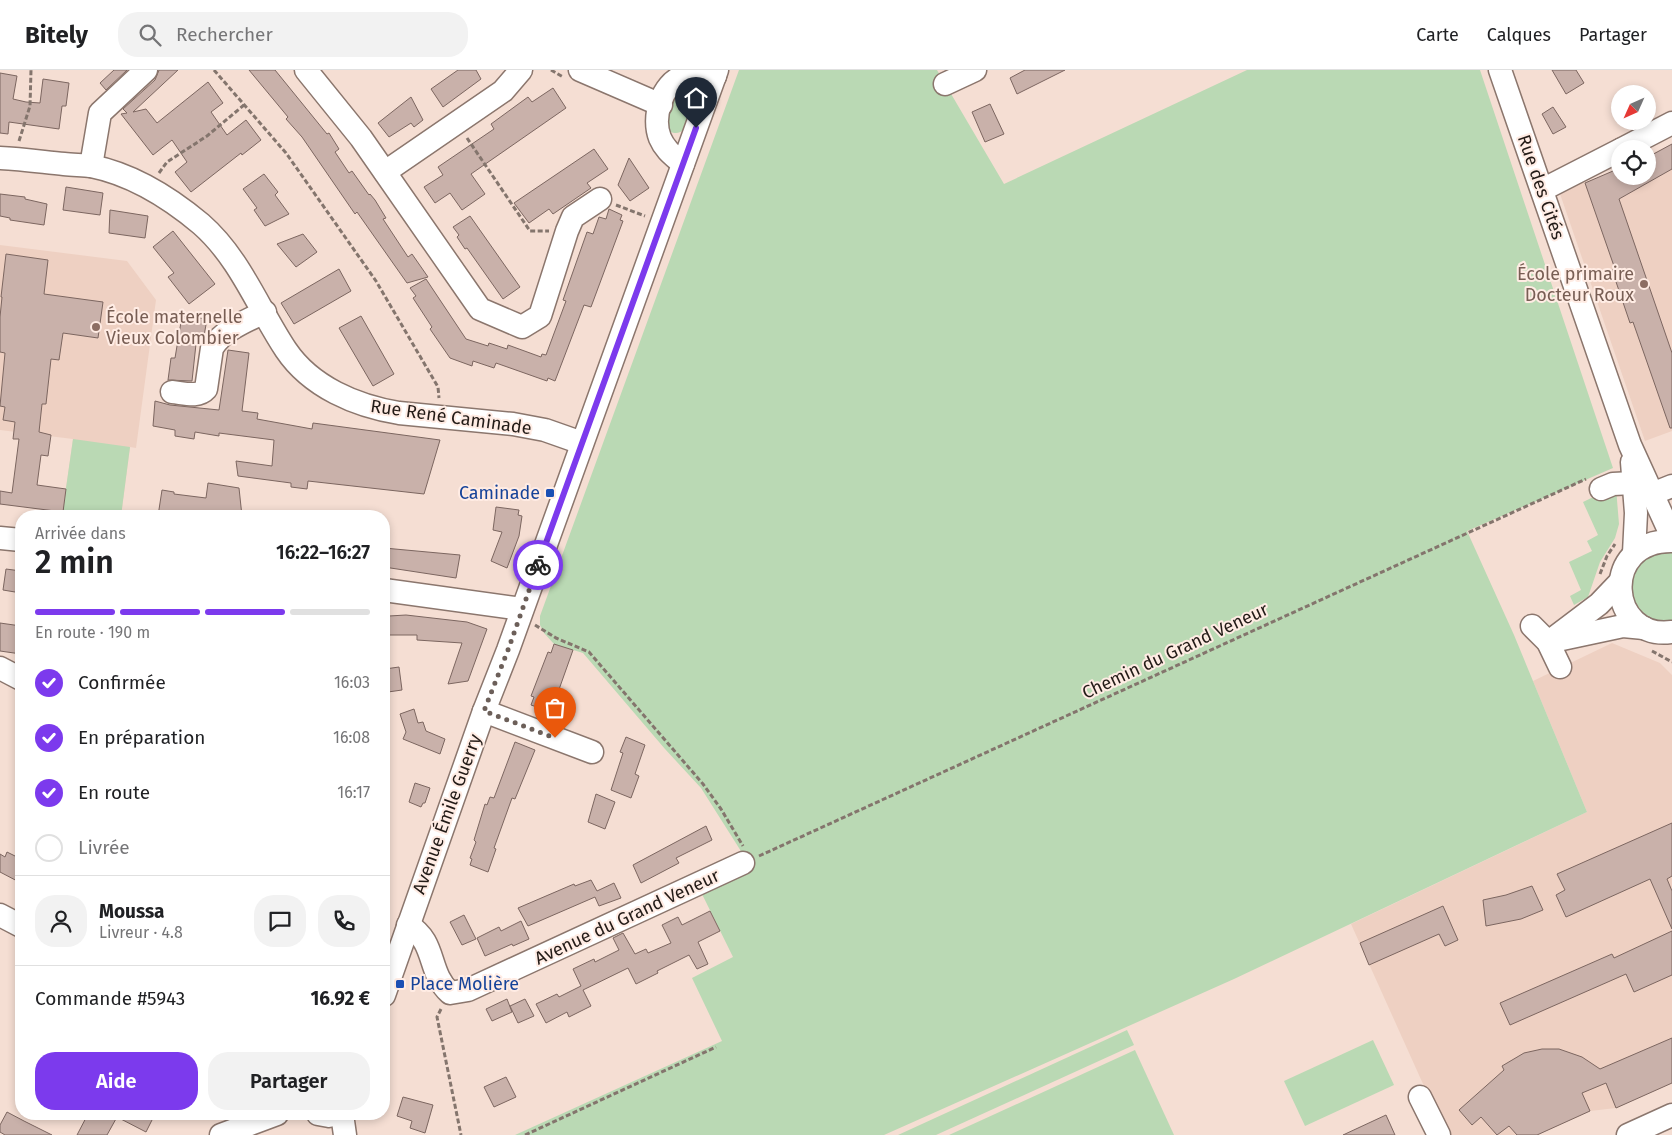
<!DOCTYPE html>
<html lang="fr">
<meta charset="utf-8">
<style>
body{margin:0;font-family:"Fira Sans",sans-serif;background:#f2f2f2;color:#202124;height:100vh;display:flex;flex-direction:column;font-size:19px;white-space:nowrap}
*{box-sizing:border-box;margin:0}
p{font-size:16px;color:#757577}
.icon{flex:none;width:28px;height:28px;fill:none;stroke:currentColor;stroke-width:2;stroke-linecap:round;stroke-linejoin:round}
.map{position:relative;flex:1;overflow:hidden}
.drawer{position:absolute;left:15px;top:440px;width:375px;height:610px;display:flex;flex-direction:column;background:#fff;border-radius:20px;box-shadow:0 2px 8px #0003}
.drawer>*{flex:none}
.needle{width:32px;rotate:225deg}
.buttons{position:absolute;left:1611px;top:15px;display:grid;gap:10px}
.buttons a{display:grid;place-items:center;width:45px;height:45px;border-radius:50%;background:#fff;box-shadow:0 2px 8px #0003;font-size:25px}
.pin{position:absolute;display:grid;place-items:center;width:42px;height:42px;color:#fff;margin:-51px -21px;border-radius:50% 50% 50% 0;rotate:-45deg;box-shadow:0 0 5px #0007}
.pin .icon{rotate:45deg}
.courier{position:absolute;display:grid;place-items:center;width:50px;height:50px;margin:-25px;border:4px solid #7c3aed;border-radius:50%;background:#fff;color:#222;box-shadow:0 1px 6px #0007}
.headline em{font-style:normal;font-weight:600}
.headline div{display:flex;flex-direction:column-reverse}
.headline{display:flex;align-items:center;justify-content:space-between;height:85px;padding:0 20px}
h1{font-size:32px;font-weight:600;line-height:38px}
.bar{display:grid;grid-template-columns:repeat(4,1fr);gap:8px 5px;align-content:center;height:60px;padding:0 20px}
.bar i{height:6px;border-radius:4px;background:#e0e0e0}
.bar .on{background:#7c3aed}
.bar p{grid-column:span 4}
.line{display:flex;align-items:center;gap:12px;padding:0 20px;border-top:1px solid #e0e0e0}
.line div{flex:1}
.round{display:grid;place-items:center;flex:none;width:52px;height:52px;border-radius:20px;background:#f2f2f2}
ol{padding:0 20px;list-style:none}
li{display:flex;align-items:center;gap:15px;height:55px}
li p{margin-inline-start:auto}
li .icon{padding:5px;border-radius:50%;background:#7c3aed;color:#fff;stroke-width:4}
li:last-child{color:#757577}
li i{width:28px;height:28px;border:2px solid #e0e0e0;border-radius:50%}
.cta{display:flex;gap:10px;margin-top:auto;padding:10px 20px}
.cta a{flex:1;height:58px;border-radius:20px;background:#7c3aed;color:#fff;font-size:20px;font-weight:600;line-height:58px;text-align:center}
.cta a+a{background:#f2f2f2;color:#202124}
header{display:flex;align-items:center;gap:30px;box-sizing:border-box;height:70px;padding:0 25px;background:#fff;border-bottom:1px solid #e0e0e0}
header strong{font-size:24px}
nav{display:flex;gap:28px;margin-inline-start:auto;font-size:18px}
.search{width:350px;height:45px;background:#f2f2f2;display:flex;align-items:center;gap:12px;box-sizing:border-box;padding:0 18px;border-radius:20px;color:#757577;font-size:19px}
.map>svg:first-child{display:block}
</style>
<header>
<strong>Bitely</strong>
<div class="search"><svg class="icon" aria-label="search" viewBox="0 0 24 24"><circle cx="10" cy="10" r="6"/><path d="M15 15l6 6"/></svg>Rechercher</div>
<nav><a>Carte</a><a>Calques</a><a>Partager</a></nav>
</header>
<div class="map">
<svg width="1672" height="1065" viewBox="0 0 1672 1065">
<rect width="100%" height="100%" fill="#f5ded3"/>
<g fill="#eed0c2">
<path d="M1672,74V361L1645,371L1558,118L1585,112L1609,104L1620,106H1648V84L1652,82L1653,83Z"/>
<path d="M0,175L127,191L156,230L136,378L130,377L121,446H62L73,369L0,360Z"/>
<path d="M1612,573L1660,593L1672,605V1013L1616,1038L1590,1041L1537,1065H1446L1351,854L1587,742L1533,611Z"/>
</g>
<g fill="#bad9b4">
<path d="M739,0H937L1004,114L1247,0H1480L1613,398L1467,461L1514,565L1587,742L1234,909L884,1065H515L722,971L692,908L733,887L701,822L751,797L701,718L665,679L583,583L554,574L544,563L540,555V546Z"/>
<path d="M681,18L691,20L695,27L684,59C680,64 674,64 669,61L665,41Z"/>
<path d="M73,369L130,377L121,446H62Z"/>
<path d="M1612,418H1616L1619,454L1615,468L1600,492L1588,527L1574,535L1570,526L1581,520L1569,492L1592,481L1587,471L1598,465L1583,432Z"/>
<path d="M1672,482V552L1649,549L1639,542L1632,533L1629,510L1633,499L1650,484Z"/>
<path d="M1127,960L1134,975L936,1065H898Z"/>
<path d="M1373,970L1394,1015L1305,1056L1284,1011Z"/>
<path d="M1135,980L1174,1065H949Z"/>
</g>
<g fill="#c9b1aa" stroke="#7c6660">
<path d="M114,0H127L106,20L100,13Z"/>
<path d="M159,0H178L133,42L146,39L157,53L208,12L223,33L211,42L227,65L246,50L261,70L242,85L241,83L191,122L175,102L187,92L172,70L153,85L121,44L127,43L123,39L155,10Z"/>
<path d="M249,0H275L327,64L329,63L339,79L335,82L349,103L352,101L369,125L370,124L375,130L386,148L383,149L408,187L412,184L428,207L407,213L357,142L355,144L302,67L286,49L288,47Z"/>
<path d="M458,0H476L481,9L443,37L431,19Z"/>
<path d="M1025,0H1065L1017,24L1010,8Z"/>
<path d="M1552,0H1576L1584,13L1566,24Z"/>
<path d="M0,3L17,6L13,29L26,32L40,33L43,9L69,13L66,36H62L59,59L9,52L8,64L0,63Z"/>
<path d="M553,18L566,38L471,104L485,124L462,140L450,123L435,133L424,117L443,105L438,97L494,59L491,54L528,27L532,32Z"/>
<path d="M411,27L423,50L414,57L411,53L389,67L378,53Z"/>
<path d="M990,34L1004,64L985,72L972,42Z"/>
<path d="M1553,37L1566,57L1553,64L1542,44Z"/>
<path d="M1672,74V99L1619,129L1672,283V358H1670L1633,252L1630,253L1612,200L1615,199L1585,113L1620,98V106H1648V87Z"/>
<path d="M594,79L608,99L587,113L591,118L553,144L549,139L529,153L514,133Z"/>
<path d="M629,88L649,118L630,131L618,115Z"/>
<path d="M264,104L278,122L275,125L289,144L265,156L254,140L257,138L243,119Z"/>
<path d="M66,117L103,123L100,145L63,140Z"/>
<path d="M0,124L25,127V129L47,134L44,155L10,150V148L0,146Z"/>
<path d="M609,139L622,145L620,150L623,151L591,237L584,235L555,311L548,308L547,311L496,293L494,298L473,291L472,296L450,288L430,259L432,257L413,228L416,226L410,218L426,209L466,269L488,276L489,273L507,279L508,275L541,287L542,284L546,285L566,231L563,230L587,162L593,164L599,147L606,149Z"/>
<path d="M110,140L148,146L145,168L109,163Z"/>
<path d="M470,146L520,217L503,229L467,178L465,179L457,167L459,165L453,157Z"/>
<path d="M173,161L215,214L189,234L168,207L174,203L153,177Z"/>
<path d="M303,164L317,182L296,197L277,174Z"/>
<path d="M6,184L48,190L44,224L103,232L98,268L63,263L59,290L51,289L46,334H42L39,362L51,365L48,386L41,385L37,415L66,419L63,442L0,434V421L12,423L19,369H13L15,352L3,350L5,337L0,336L5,283L0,282V247L2,227H1Z"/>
<path d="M339,199L351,221L294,254L281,233Z"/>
<path d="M182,246L207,249L204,266L200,274H196L192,311L168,310L171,288H175Z"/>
<path d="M361,246L394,304L373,316L339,258Z"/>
<path d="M228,280L249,283L242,341L258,343L257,349L312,359L313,353L440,370L424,424L308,411L307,419L291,417V413L238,406L236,391L272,396L274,370L219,363V366L195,362L194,369L175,366V360L153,356L155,331L170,335L219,340Z"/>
<path d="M208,413L239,418L242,446H210L191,444V446H158L162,420L174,422V424L206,428Z"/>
<path d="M496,437L519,440L518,445L522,446L519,466L507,498L491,491L502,462L493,460Z"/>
<path d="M384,478L460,485L456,508L384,497Z"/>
<path d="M6,499L21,501V523L3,520Z"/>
<path d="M406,545L467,552L487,559L468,611L448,614L462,573L417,570V565H389V546Z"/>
<path d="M0,553L21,556V584L0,581Z"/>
<path d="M554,574L573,580L551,642L531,635L534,627L531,626L548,582L551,583Z"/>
<path d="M399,597L402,620L388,622L385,599Z"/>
<path d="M414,639L418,653L423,652L426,661L445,669L440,684L403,669L406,662L400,644Z"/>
<path d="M626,667L645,675L635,704L639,706L631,728L611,720L623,683L620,682Z"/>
<path d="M515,672L535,680L515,729L512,728L494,778L496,779L488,802L470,795L472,789L470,788L476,772L474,770L485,734L487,735L490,727L494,728Z"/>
<path d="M415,713L430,718L425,733H423L421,737L409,732Z"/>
<path d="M596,724L615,732L605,759L588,752Z"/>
<path d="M1672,753V806L1667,809L1672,821V859L1650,809L1566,847L1556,825L1565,820L1557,804Z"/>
<path d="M706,756L712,770L676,788L679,793L641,813L633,795Z"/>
<path d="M7,782L21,789V813L0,802V784L5,787Z"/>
<path d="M591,810L597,821L614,813L621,828L599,836L595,827L528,856L518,838L574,814L575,816Z"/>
<path d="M1532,816L1543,840L1521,849L1486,856L1483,830L1506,825Z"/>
<path d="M1443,836L1458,870L1445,876L1439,864L1369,895L1360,873Z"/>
<path d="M710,841L720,861L698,872L708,894L697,899L689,885L657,901L658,903L636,914L628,898L583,920L591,936L569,947L567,942L546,953L536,934L557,924L559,927L581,916L573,899L594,889L595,892L619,880L613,868L623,863L635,884L646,879L648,883L671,873L662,855L678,847L682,855Z"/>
<path d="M464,845L476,869L462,875L450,852Z"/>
<path d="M521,851L529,869L513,876L512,874L485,886L477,868L499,857L501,861Z"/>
<path d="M1672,861V905L1634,922L1626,904L1510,955L1500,933L1612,884L1614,888Z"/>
<path d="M507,929L512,942L492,951L486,939Z"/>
<path d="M525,929L534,946L518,953L510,936Z"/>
<path d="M1672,968V1013L1616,1038L1606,1013L1582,1023L1590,1041L1537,1065H1517L1509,1056L1497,1065L1481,1047L1472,1055L1459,1040L1504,1000L1502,996L1524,983L1542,979H1559L1582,987L1600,999Z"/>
<path d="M506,1007L516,1027L494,1037L484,1017Z"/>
<path d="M403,1027L433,1035L425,1063L410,1058L412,1051L397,1046Z"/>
<path d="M7,1042L24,1051L52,1065H5L0,1062V1055Z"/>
<path d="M88,1044H145L153,1048L146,1062L117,1047L107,1065H77Z"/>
<path d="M1386,1045L1395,1065H1343Z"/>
</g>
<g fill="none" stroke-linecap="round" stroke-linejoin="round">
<defs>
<g id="minor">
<path d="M306,0L361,68L480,239L522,257L540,246L567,161L573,147L600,129"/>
<path d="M580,0L661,35"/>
<path d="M1500,0L1630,375L1672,467"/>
<path d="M945,14L975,0"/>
<path d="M1622,79L1672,53"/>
<path d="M0,88C22,89 43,92 64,94C73,95 82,95 91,96C131,104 170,128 201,154C240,188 258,238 286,280C311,317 356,336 399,343L513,354L545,360L582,373"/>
<path d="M683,94C674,86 665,80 660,68C652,48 661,13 684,6C694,3 704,5 715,6"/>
<path d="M91,96L100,43L146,0"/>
<path d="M385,102L503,21L521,0"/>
<path d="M1542,120L1620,80"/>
<path d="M172,322C184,323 198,328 206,319L212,278C223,260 246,251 265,242"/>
<path d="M1632,392L1636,443L1634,483"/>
<path d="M1601,419L1613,414L1633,413"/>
<path d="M1652,424L1672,416"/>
<path d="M0,468L21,470"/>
<path d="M1672,471C1599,470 1608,571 1672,562"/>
<path d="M384,520L522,539"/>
<path d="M1532,556L1548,572L1560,597"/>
<path d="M1554,568L1599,534L1620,512"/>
<path d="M1548,572L1623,556L1644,558"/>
<path d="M0,598L21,609"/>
<path d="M484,641L592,682"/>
<path d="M0,845L21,856"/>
<path d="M408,855C437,872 427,902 450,923L468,920L743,793"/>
<path d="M384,925L484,641L508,580L717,0"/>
<path d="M1420,1027L1439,1065"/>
<path d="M318,1044L329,1046L336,1044"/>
<path d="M342,1044L345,1065"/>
<path d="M221,1065L277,1044"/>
<path d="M1628,1065L1672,1045"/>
</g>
</defs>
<use href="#minor" stroke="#8b766d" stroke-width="25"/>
<g stroke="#84756d" stroke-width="3" stroke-dasharray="5 2.5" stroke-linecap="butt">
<path d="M214,0L286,83L376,211L438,317L439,328"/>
<path d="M551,0L563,7"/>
<path d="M467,68L530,161H549"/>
<path d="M19,71L30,36L31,0"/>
<path d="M159,103L167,92L207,66L244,35"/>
<path d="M616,135L645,146"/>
<path d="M1600,504L1607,486L1615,474"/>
<path d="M535,555L556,568L589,582L703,714L721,739L743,776"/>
<path d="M1652,581L1672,592"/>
<path d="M759,786L1586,409"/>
<path d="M441,939L437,947L461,1065"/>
<path d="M525,1065L716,977"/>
</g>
<use href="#minor" stroke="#fff" stroke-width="22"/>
</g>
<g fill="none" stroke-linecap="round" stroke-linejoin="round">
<path stroke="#6c5f59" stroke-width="5" stroke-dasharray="0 9" d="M538,495L508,580L484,641L555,668"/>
<path stroke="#7c3aed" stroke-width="6" d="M538,495L696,58"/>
</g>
<g fill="#8d6e63" stroke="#ffece4" stroke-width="2">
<circle cx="1644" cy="214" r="5"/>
<circle cx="96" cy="257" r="5"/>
</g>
<g fill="#1a4fb4" stroke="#ffece4" stroke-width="2">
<rect x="545" y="418" width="10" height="10" rx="2.5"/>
<rect x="395" y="909" width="10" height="10" rx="2.5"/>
</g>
<g text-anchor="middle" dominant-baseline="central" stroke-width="4" stroke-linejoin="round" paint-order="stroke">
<g font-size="18" fill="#231b17" stroke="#ffece4">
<text transform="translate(1541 117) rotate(71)">Rue des Cités</text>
<text transform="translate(451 347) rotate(8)">Rue René Caminade</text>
<text transform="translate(1175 581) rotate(-25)">Chemin du Grand Veneur</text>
<text transform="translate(447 744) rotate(-70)">Avenue Émile Guerry</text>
<text transform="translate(627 847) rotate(-25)">Avenue du Grand Veneur</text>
</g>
<g font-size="18" fill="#785e54" stroke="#ffece4" text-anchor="end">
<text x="1634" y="204">École primaire<tspan x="1634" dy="21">Docteur Roux</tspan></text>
<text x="106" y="247" text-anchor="start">École maternelle<tspan x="106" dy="21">Vieux Colombier</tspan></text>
</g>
<g font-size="18" fill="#164399" stroke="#ffece4" text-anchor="end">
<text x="540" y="423">Caminade</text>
<text x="410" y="914" text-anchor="start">Place Molière</text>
</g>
</g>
</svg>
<div class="buttons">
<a><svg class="needle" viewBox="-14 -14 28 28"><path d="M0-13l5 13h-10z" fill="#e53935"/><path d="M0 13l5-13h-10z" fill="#757577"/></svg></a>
<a><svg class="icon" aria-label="locate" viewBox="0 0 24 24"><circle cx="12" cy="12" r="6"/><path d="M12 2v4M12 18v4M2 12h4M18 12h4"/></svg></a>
</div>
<div class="pin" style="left:555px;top:668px;background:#ea580c"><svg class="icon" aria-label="bag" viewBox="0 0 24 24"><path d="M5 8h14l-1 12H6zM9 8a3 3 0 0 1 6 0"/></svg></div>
<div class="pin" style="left:696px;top:58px;background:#1f2937"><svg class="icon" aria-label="home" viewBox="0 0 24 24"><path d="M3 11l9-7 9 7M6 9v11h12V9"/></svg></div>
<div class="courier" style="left:538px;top:495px"><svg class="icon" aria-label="bike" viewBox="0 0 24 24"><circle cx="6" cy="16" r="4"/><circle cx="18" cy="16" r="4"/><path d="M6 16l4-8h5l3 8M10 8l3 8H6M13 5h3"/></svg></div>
<section class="drawer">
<div class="headline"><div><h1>2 min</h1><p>Arrivée dans</p></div><em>16:22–16:27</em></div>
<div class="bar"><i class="on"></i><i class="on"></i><i class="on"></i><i></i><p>En route · 190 m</p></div>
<ol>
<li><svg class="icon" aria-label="check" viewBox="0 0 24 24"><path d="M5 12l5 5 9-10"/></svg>Confirmée<p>16:03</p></li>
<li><svg class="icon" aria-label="check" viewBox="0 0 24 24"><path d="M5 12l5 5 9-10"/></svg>En préparation<p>16:08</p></li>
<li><svg class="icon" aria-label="check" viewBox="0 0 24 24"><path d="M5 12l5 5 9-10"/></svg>En route<p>16:17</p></li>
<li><i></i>Livrée</li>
</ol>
<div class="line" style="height:90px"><a class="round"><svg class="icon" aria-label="person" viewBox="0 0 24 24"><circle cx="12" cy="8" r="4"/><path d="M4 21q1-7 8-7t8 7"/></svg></a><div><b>Moussa</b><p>Livreur · 4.8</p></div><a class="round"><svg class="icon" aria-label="chat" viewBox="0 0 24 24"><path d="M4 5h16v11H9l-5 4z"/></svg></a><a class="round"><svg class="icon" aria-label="phone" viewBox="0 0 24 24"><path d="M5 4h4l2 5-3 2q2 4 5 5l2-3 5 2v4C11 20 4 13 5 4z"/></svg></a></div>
<div class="line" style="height:65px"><div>Commande #5943</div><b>16.92 €</b></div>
<div class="cta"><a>Aide</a><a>Partager</a></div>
</section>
</div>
